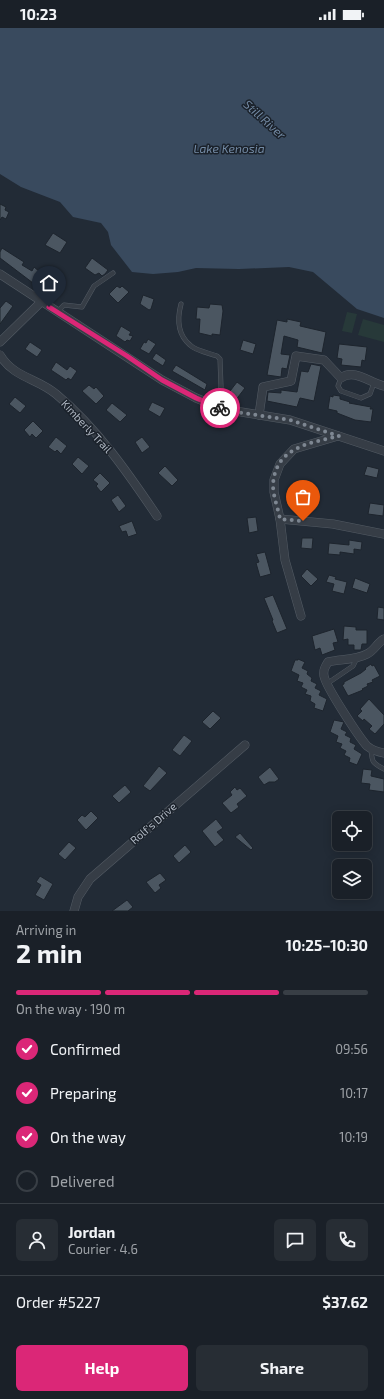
<!DOCTYPE html>
<meta charset="utf-8">
<style>
body{margin:0;font-family:"Exo 2",sans-serif;background:#272d34;color:#f1f3f6;height:100vh;display:flex;flex-direction:column;font-size:15px;white-space:nowrap}
*{box-sizing:border-box;margin:0}
p{font-size:13px;color:#9fa3a8}
.icon{flex:none;width:22px;height:22px;fill:none;stroke:currentColor;stroke-width:2;stroke-linecap:round;stroke-linejoin:round}
.map{position:relative;height:883px;overflow:hidden}
.details{display:flex;flex-direction:column;background:#1a2028;flex:1}
.details>*{flex:none}
.tools{position:absolute;left:332px;top:783px;display:grid;gap:8px}
.tools a{display:grid;place-items:center;width:40px;height:40px;border-radius:6px;background:#1a2028;box-shadow:0 2px 10px #0003,0 0 0 1px #383e45;font-size:20px}
.pin{position:absolute;display:grid;place-items:center;width:34px;height:34px;color:#fff;margin:-41px -17px;border-radius:50% 50% 50% 0;rotate:-45deg;box-shadow:0 0 4px #0007}
.pin .icon{rotate:45deg}
.courier{position:absolute;display:grid;place-items:center;width:40px;height:40px;margin:-20px;border:3px solid #db2777;border-radius:50%;background:#fff;color:#222;box-shadow:0 1px 5px #0007}
.headline em{font-style:normal;font-weight:700}
.headline div{display:flex;flex-direction:column-reverse}
.headline{display:flex;align-items:center;justify-content:space-between;height:68px;padding:0 16px}
h1{font-size:26px;font-weight:700;line-height:30px}
.bar{display:grid;grid-template-columns:repeat(4,1fr);gap:6px 4px;align-content:center;height:48px;padding:0 16px}
.bar i{height:5px;border-radius:3px;background:#383e45}
.bar .current{background:#db2777}
.bar p{grid-column:span 4}
.line{display:flex;align-items:center;gap:10px;padding:0 16px;border-top:1px solid #383e45}
.line div{flex:1}
.round{display:grid;place-items:center;flex:none;width:42px;height:42px;border-radius:6px;background:#272d34}
ol{padding:0 16px;list-style:none}
li{display:flex;align-items:center;gap:12px;height:44px}
li p{margin-inline-start:auto}
li .icon{padding:4px;border-radius:50%;background:#db2777;color:#fff;stroke-width:4}
li:last-child{color:#9fa3a8}
li i{width:22px;height:22px;border:2px solid #383e45;border-radius:50%}
.action{display:flex;gap:8px;margin-top:auto;padding:8px 16px}
.action a{flex:1;height:46px;border-radius:6px;background:#db2777;color:#fff;font-size:16px;font-weight:700;line-height:46px;text-align:center}
.action a+a{background:#272d34;color:#f1f3f6}
.status{display:flex;justify-content:space-between;align-items:center;height:28px;padding:0 20px;background:#1a2028;direction:ltr}
.status svg{height:11px;fill:currentColor}
.map>svg:first-child{display:block}
</style>
<div class="status"><b>10:23</b><svg viewBox="0 0 49 12"><path d="M0 12V9h3v3zM5 12V6h3v6zM10 12V3h3v9zM15 12V0h3v12zM26 1h20v11H26zM47 4h2v5h-2z"/></svg></div>
<div class="map">
<svg width="384" height="883" viewBox="0 0 384 883">
<rect width="100%" height="100%" fill="#222b36"/>
<g fill="#273939">
<path d="M347,284L357,286L352,305L342,303Z"/>
<path d="M363,291L384,297V314L358,307Z"/>
</g>
<path fill="#394a5e" d="M0,0H384V290L357,281L313,244L289,239L239,241L196,240L178,244L153,246L132,244L111,217L108,204L101,195L73,189L60,174L21,159L0,146Z"/>
<g fill="#4b5661" stroke="#1d242d">
<path d="M0,176L6,179L5,182L9,184L6,191L2,189L0,192Z"/>
<path d="M53,205L67,214L60,225L45,217Z"/>
<path d="M2,220L24,234L22,237L32,243L34,239L40,244L33,255L0,230V224Z"/>
<path d="M92,230L108,242L105,246L102,248L99,245L95,247L85,240Z"/>
<path d="M117,258L120,260L122,258L129,264L118,275L109,266Z"/>
<path d="M143,267L154,271L151,281L149,282L140,276Z"/>
<path d="M6,273L13,278L0,296V280Z"/>
<path d="M210,276L222,277L223,283L220,307L212,306V308L199,305L200,291H196L197,279L209,280Z"/>
<path d="M287,291L301,294L300,298L326,304L322,325L297,319L298,312L284,308L281,326L290,327L287,341L282,340L281,349L267,347L277,292L287,294Z"/>
<path d="M121,298L131,304L129,307L133,308L130,313L127,312L125,314L116,308Z"/>
<path d="M148,311L156,316L149,326L140,321L144,314L146,315Z"/>
<path d="M243,312L256,316L253,326L240,322Z"/>
<path d="M30,314L42,322L37,329L25,321Z"/>
<path d="M339,316L367,319L365,333L362,332L361,339L341,337L342,331L337,330Z"/>
<path d="M156,325L166,332L163,338L152,331Z"/>
<path d="M56,334L67,342L70,338L77,343L71,352L68,350L66,352L51,342Z"/>
<path d="M311,336L321,338L314,373L300,370L297,379L267,373L268,364L281,365V362L297,364L301,343L308,344Z"/>
<path d="M176,337L207,356L205,362L172,343Z"/>
<path d="M237,354L245,360L235,373L227,367Z"/>
<path d="M89,357L94,361L96,359L104,368L96,376L82,363Z"/>
<path d="M333,367L340,368V371L350,374L349,375L371,379L370,381H373L371,394L355,392L337,385V383L328,381L330,368L333,369Z"/>
<path d="M15,369L26,378L20,385L9,376Z"/>
<path d="M152,374L165,380L160,389L148,382Z"/>
<path d="M112,375L127,387L120,394L106,382Z"/>
<path d="M33,393L43,403L36,410L32,406L30,409L24,402Z"/>
<path d="M56,409L67,418L61,426L57,422L55,424L48,419Z"/>
<path d="M142,409L150,419L142,425L135,414Z"/>
<path d="M78,429L89,438L82,446L72,436Z"/>
<path d="M165,438L178,452L172,458L158,445Z"/>
<path d="M367,438L379,441L377,450L364,447Z"/>
<path d="M100,445L110,455L101,464L96,458L98,456L93,452Z"/>
<path d="M118,467L126,478L119,484L111,472Z"/>
<path d="M370,475L384,477L383,488L368,486Z"/>
<path d="M256,489L258,503L249,505L247,490Z"/>
<path d="M132,493L137,506L128,509L126,503L122,504L119,498Z"/>
<path d="M302,510H313L312,521L301,520Z"/>
<path d="M349,512L362,514L361,522L354,521V526L340,524V527L328,526L329,515L349,517Z"/>
<path d="M265,524L271,546L260,549L256,535L259,534L256,526Z"/>
<path d="M307,541L318,551L311,558L301,548Z"/>
<path d="M329,547L336,549L335,551L347,554L344,566L332,563L334,556L326,554Z"/>
<path d="M355,550L370,556L367,565L352,560Z"/>
<path d="M273,567L287,601L277,605L272,593L273,592L264,570Z"/>
<path d="M378,579L384,580V592L377,591Z"/>
<path d="M344,598L356,599V602H367V616H362L361,622H354V617H348V611L343,612Z"/>
<path d="M334,601L338,614L333,615L335,622L322,627L320,620L315,622L312,608Z"/>
<path d="M298,631L305,634L302,640L308,643L307,646L312,650L311,653L317,656L315,660L321,663L319,667L327,671L323,683L314,680L315,676L310,673L311,668L305,666L307,662L301,659L303,655L297,653L299,647L291,643L295,632H298Z"/>
<path d="M371,636L372,638L374,637L380,648L372,652L373,654L367,656L368,658L362,661L363,662L348,668L342,657L344,656V654L361,645L366,641L365,640Z"/>
<path d="M369,671L384,687V696L375,706L369,701L372,698L364,691L363,693L357,688L362,683L360,681Z"/>
<path d="M213,683L221,690L210,701L202,694Z"/>
<path d="M334,692L344,694L341,701L347,704L345,707L351,710L350,714L356,717L354,721L362,726L357,737L349,734L350,730L344,727L346,723L340,720L342,716L336,714L338,708L330,704Z"/>
<path d="M184,707L192,713L180,728L172,722Z"/>
<path d="M159,738L167,745L150,763L143,758Z"/>
<path d="M270,739L279,751L275,754H269L264,757L258,749Z"/>
<path d="M363,741L372,742L371,748L384,751V764L369,762L370,756L361,755Z"/>
<path d="M125,757L131,764L119,775L112,768Z"/>
<path d="M235,759L237,762L240,760L247,768L237,776L239,779L231,785L222,775L232,767L230,764Z"/>
<path d="M91,783L98,790L86,802L77,792L82,787L85,789Z"/>
<path d="M216,791L223,800L217,804L224,812L215,819L202,803Z"/>
<path d="M240,805L253,820L251,822L235,809Z"/>
<path d="M69,814L76,820L65,832L58,826Z"/>
<path d="M185,817L191,824L179,835L173,828Z"/>
<path d="M160,845L166,852L159,857L161,860L155,865L146,854Z"/>
<path d="M40,848L53,856L44,872L35,867L41,857L36,854Z"/>
<path d="M127,872L133,879L128,883H112Z"/>
</g>
<g fill="none" stroke-linecap="round" stroke-linejoin="round">
<defs>
<g id="service">
<path d="M181,276C177,291 177,306 190,317C196,323 209,325 217,328L220,331L221,359L216,378"/>
<path d="M57,284L64,277L82,279L94,258L113,245"/>
<path d="M341,350L338,358L341,363L361,370L370,366L374,355"/>
<path d="M328,655L353,638L357,630"/>
<path d="M371,721C372,734 372,735 384,741"/>
</g>
<g id="minor">
<path d="M0,246L162,352L196,370L223,381L290,392L384,423"/>
<path d="M0,314L41,274"/>
<path d="M0,327C14,350 37,350 56,366C97,400 128,445 157,488"/>
<path d="M259,387L263,359L291,353L296,328L324,332L341,350C354,340 370,355 384,358"/>
<path d="M280,491L333,496L384,506"/>
<path d="M301,588L285,532L280,491L274,464V452L280,436L294,421L338,408"/>
<path d="M384,611C377,615 374,623 367,626C356,632 341,631 328,634C325,639 323,642 324,648C326,659 359,709 367,718C372,722 378,724 384,725"/>
<path d="M74,883L78,869L90,851L245,717"/>
</g>
</defs>
<use href="#service" stroke="#535b64" stroke-width="5"/>
<use href="#minor" stroke="#535b64" stroke-width="9"/>
<use href="#service" stroke="#363d46" stroke-width="4"/>
<use href="#minor" stroke="#363d46" stroke-width="8"/>
</g>
<g fill="none" stroke-linecap="round" stroke-linejoin="round">
<path stroke="#7e8792" stroke-width="4" stroke-dasharray="0 7.2" d="M220,380L236,384L290,392L339,408C310,415 275,419 273,457C273,468 278,480 280,491L303,493"/>
<path stroke="#db2777" stroke-width="5" d="M49,279L127,328L162,352L196,370L220,380"/>
</g>
<g text-anchor="middle" dominant-baseline="central" stroke-width="3" stroke-linejoin="round" paint-order="stroke">
<g font-size="11" fill="#b0b8c3" stroke="#1b222b">
<text transform="translate(87 398) rotate(47)">Kimberly Trail</text>
<text transform="translate(153 795) rotate(-41)">Rolf's Drive</text>
</g>
<g font-size="12" font-style="italic" fill="#738aa4" stroke="#1b222b">
<text transform="translate(265 91) rotate(42)">Still River</text>
<text x="229" y="120">Lake Kenosia</text>
</g>
</g>
</svg>
<div class="tools">
<a><svg class="icon" aria-label="locate" viewBox="0 0 24 24"><circle cx="12" cy="12" r="6"/><path d="M12 2v4M12 18v4M2 12h4M18 12h4"/></svg></a>
<a><svg class="icon" aria-label="layers" viewBox="0 0 24 24"><path d="M12 4l9 5-9 5-9-5zM3 14l9 5 9-5"/></svg></a>
</div>
<div class="pin" style="left:303px;top:493px;background:#ea580c"><svg class="icon" aria-label="bag" viewBox="0 0 24 24"><path d="M5 8h14l-1 12H6zM9 8a3 3 0 0 1 6 0"/></svg></div>
<div class="pin" style="left:49px;top:279px;background:#1f2937"><svg class="icon" aria-label="home" viewBox="0 0 24 24"><path d="M3 11l9-7 9 7M6 9v11h12V9"/></svg></div>
<div class="courier" style="left:220px;top:380px"><svg class="icon" aria-label="bike" viewBox="0 0 24 24"><circle cx="6" cy="16" r="4"/><circle cx="18" cy="16" r="4"/><path d="M6 16l4-8h5l3 8M10 8l3 8H6M13 5h3"/></svg></div>
</div>
<section class="details">
<div class="headline"><div><h1>2 min</h1><p>Arriving in</p></div><em>10:25–10:30</em></div>
<div class="bar"><i class="current"></i><i class="current"></i><i class="current"></i><i></i><p>On the way · 190 m</p></div>
<ol>
<li><svg class="icon" aria-label="check" viewBox="0 0 24 24"><path d="M5 12l5 5 9-10"/></svg>Confirmed<p>09:56</p></li>
<li><svg class="icon" aria-label="check" viewBox="0 0 24 24"><path d="M5 12l5 5 9-10"/></svg>Preparing<p>10:17</p></li>
<li><svg class="icon" aria-label="check" viewBox="0 0 24 24"><path d="M5 12l5 5 9-10"/></svg>On the way<p>10:19</p></li>
<li><i></i>Delivered</li>
</ol>
<div class="line" style="height:72px"><a class="round"><svg class="icon" aria-label="person" viewBox="0 0 24 24"><circle cx="12" cy="8" r="4"/><path d="M4 21q1-7 8-7t8 7"/></svg></a><div><b>Jordan</b><p>Courier · 4.6</p></div><a class="round"><svg class="icon" aria-label="chat" viewBox="0 0 24 24"><path d="M4 5h16v11H9l-5 4z"/></svg></a><a class="round"><svg class="icon" aria-label="phone" viewBox="0 0 24 24"><path d="M5 4h4l2 5-3 2q2 4 5 5l2-3 5 2v4C11 20 4 13 5 4z"/></svg></a></div>
<div class="line" style="height:52px"><div>Order #5227</div><b>$37.62</b></div>
<div class="action"><a>Help</a><a>Share</a></div>
</section>
